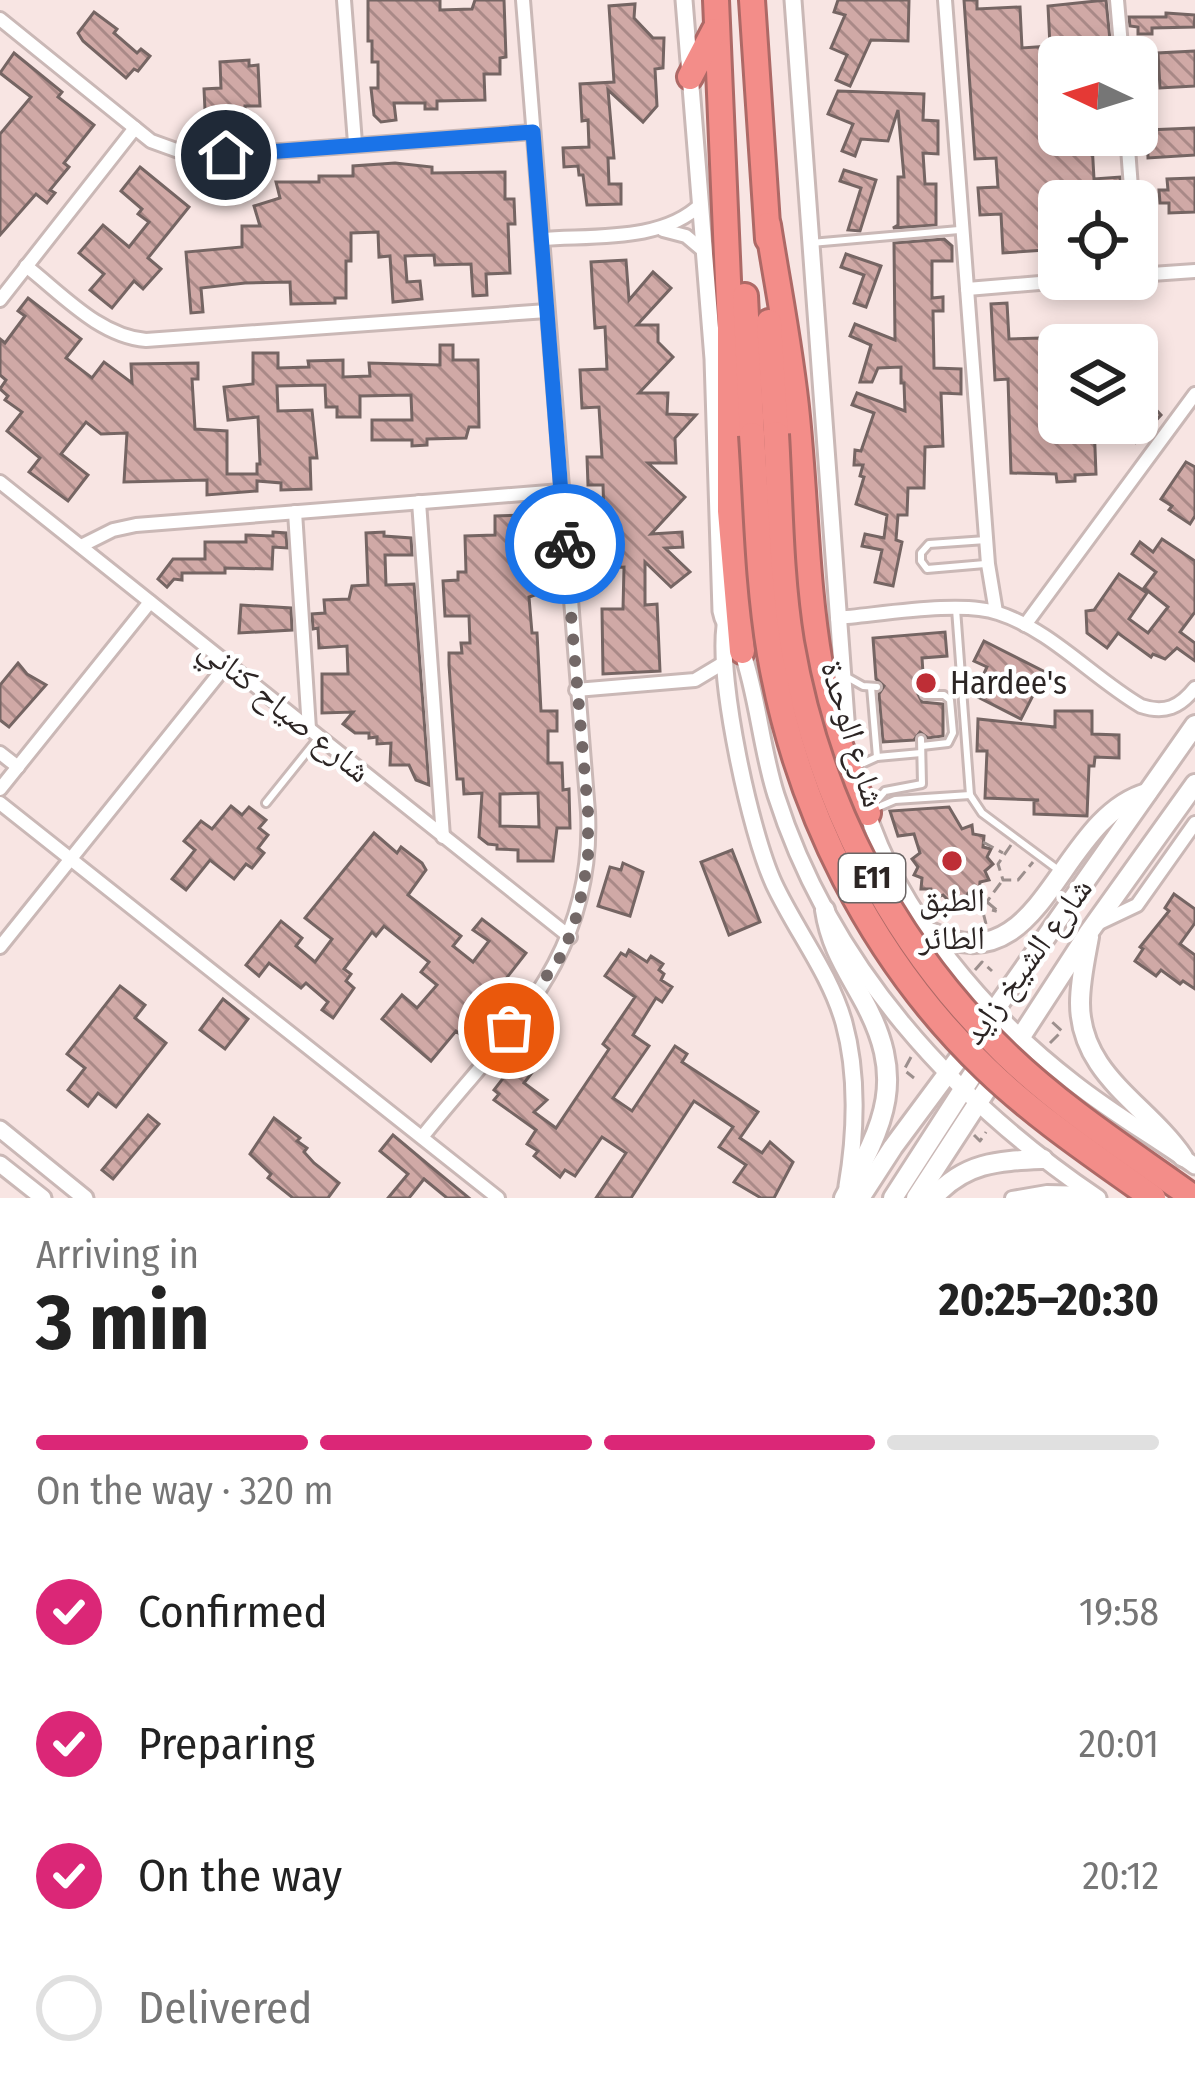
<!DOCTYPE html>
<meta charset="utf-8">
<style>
body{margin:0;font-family:"Fira Sans Condensed","Noto Naskh Arabic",sans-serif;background:#f2f2f2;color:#222;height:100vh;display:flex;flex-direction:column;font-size:45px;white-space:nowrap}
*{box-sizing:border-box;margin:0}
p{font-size:39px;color:#767676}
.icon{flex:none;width:66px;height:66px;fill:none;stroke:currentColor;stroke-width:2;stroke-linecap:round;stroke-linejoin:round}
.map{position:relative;height:1198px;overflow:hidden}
.drawer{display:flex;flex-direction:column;background:#fff;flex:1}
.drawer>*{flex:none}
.needle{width:78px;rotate:274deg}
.tools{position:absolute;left:1038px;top:36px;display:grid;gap:24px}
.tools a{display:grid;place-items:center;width:120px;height:120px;border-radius:18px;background:#fff;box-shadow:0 6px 18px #0003;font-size:60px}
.pin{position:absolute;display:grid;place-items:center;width:102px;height:102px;color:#fff;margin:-51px;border:6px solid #fff;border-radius:50%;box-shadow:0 3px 12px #0007}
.courier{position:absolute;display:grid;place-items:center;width:120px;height:120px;margin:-60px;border:9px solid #1a73e8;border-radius:50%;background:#fff;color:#222;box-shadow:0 3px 15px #0007}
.head em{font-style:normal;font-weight:700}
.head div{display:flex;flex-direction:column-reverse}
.head{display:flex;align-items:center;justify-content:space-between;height:204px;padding:0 36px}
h1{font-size:78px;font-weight:700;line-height:90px}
.bar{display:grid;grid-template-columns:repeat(4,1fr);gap:18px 12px;align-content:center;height:144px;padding:0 36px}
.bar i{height:15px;border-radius:9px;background:#e0e0e0}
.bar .current{background:#db2777}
.bar p{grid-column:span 4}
ol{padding:0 36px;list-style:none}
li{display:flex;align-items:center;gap:36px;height:132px}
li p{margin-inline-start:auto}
li .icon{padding:12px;border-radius:50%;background:#db2777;color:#fff;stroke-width:4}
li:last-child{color:#767676}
li i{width:66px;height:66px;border:6px solid #e0e0e0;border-radius:50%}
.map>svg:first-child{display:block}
</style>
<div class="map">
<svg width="1195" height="1198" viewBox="0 0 1195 1198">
<defs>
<pattern id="building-back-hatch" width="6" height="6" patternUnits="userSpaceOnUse" patternTransform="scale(3)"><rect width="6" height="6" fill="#d0a9a6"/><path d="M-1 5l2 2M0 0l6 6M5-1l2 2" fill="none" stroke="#a98987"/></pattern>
</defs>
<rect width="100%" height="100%" fill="#f8e5e3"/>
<g fill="url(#building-back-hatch)" stroke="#756563" stroke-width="3" fill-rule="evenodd">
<path d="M368,0H440V10L472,9L475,0H504L506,57L500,58V74H484L485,100L437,101V109H425V103H394L396,120L381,122L374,115L371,88H378V62H372V41H368Z"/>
<path d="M838,0H909L908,41L871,40L850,86L836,80L847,55L831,48L845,15L834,12Z"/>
<path d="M964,0H977V9L1020,7L1022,48L1050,46L1048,6L1106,0L1111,50L1088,51L1089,57H1059V145L1092,143L1094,179L1120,177L1121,201H1059V249L1003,253L1001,214L980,215L978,188L998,187L996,158L975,159Z"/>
<path d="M635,4L634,18L653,38H664L663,68L655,69L657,106L643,122L608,90L614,158H608L609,184H621V204L587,205L583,175H579L578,166L564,167L563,148L589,147L588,120L582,121L580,84L614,82L609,6Z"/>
<path d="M94,12L117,29L114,33L137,53L141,49L150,56L138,71L134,69L126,78L83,41L78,33Z"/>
<path d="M1166,13L1195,15L1194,27L1152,28V34H1138V27L1130,26L1129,17H1166Z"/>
<path d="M1195,51V86L1160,88L1158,53Z"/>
<path d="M14,53L62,92L58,97L94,125L64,163L69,167L50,190L55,193L47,203L36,194L0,235V134L31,97L0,73Z"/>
<path d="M249,60V66L258,65L260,106H245V113L229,114V109L205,110L204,89L221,88L220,62Z"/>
<path d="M838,91L924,94L923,120L938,121V154L923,153L925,184H936V225L893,228L898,225V177H904L898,110L888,141L861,139L855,156L842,151L853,124L828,114Z"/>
<path d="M1195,128V155L1148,158L1147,130Z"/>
<path d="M395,163L432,167V173L505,172V199H514L515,224H508L510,273L486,274L487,295L473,296L471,264L435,265L434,255L405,256L407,282L420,281L422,299L393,302L390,256L379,257L378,232L351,233V261H346V298H335V303L291,304L290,282L245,283L201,288L203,312L191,313L186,252L242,247V226H260L254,206L280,198L276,182H319V176H353V166Z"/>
<path d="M140,167L189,207L148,258L161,269L143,289L134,281L112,308L90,290L104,274L79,253L103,225L129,247L149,222L138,214L142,209L121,191Z"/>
<path d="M844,170L876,180L860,231L848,230L861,188L840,181Z"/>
<path d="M1195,178V212L1169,213V203H1160L1159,190H1168L1167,179Z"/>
<path d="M944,239L952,246V261H932V298L943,297V311H933L934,368L961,369V394L941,393L943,446L925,447L924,488H908L907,515H898L896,540L902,542L893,586L875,582L882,550L862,546L865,534L884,538L887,515L856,504L864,477L860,476L863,465H854L855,450L861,451L874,413L852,405L857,393L905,411L904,383H901V367L878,368L872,382H860L871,345L850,336L855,324L895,340L894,243Z"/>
<path d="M846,254L881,266L866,307L854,303L864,275L841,267Z"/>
<path d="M626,260L629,300L653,272L671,288L637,325H658V342L673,357L639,393H668L667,414L696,415L675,438L676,463H648L685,497L651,534L682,532L683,547L665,548L690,572L671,587L645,562V605L657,604L660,671L603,674L602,609H623L624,567L595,569L594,529H599V516H604L603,485H588L587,457H602L599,407L582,408L580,370L607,369L605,327L595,328L591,262Z"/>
<path d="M28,298L81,339L66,358L92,378L104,362L132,383L131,364L198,363V379H192L195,429L227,431V474H257V464H260L258,417L228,420L224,387L253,384V353H278V368L309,367L308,361L343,360V377L370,376L369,363L440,365V345H453V360H478L479,427H469L466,438L427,439V445L412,446V440H372V420H412L411,395L360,396V417H337V407H326L325,385L277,386L278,411L312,410L317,458H310L311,489L281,490V483L257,481V491L207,495V480L124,482L127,433L101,434L86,422L61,454L88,475L68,501L29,472L40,458L7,431L22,412L5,400L8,396L0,389L6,380L0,375V339L5,343L25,316L18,311Z"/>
<path d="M1007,303L1009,339L1040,338V368L1059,367V423H1094L1096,474L1075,475V481L1057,482L1056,474L1011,473L1008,379L995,380L991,304Z"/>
<path d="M1149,354L1148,401L1161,415L1137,441V355Z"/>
<path d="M1186,462L1195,467V516L1190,524L1169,510L1172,506L1161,499Z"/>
<path d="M529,515L535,517L538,594L529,597L532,633H537L541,711H557V731H548V763H562L563,790L569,789L570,828H557L553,861H518V850L497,849V845L488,844L479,837L482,793L464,794L463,779H457L449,665V653H462L461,643H470L469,616H445L443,581L458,580V572H466L465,536L495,535V516ZM538,793L539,827L500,826V794Z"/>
<path d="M273,532L286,533L287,548L273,547L272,569L225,568V573H182V580L174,579L167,587L158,579L173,559H205V542H246V535L273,536Z"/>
<path d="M384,532V536L411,538L412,555H385L386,585L414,584L429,785L416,780L409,765H390L391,743L377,744V737L369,738V733H355L343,724L353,712L322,713V674H348L347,646L319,648L318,628L313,629L312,614L325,613L324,600L349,599L352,586L368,585L366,533Z"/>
<path d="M1162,539L1195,561V612L1180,632L1195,643V661L1177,648L1165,659L1153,654L1151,657L1118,633L1107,648L1087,633L1086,611L1094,610L1119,574L1147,593L1129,619L1148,633L1168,607L1144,588L1156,572L1132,554L1140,542L1153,552Z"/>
<path d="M241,605L291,608L292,630L239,633Z"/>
<path d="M945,632L947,656L922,658L924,688L918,694L922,702L943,704V736L928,738L920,732L914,740L883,742L879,694L884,686L876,679L873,638Z"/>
<path d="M984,641L1045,672L1021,719L974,695L987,667L974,661Z"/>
<path d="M18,663L27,674L46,685L9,727L0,720V685Z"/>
<path d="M1055,711H1092V734L1119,735V758L1095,757L1094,766H1089L1087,816L1034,814V801L1039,800L985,798L987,751H977L978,719L1055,727Z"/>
<path d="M231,806L242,815L249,807L266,820L259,828L268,835L258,848L264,853L252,868L246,864L234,879L210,860L186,890L172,879L195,850L184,841L201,821L212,829Z"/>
<path d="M949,807L962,829L972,825L973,834L984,836L983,847L991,849L987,857L993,864L985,871L989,880L980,882L979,893H968L965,901L957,896L951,903L943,895L934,899L931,889H921L922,878L914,875L918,867L912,859L920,853L914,834L898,836L890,811Z"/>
<path d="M374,833L397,853L401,847L422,863L426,870L408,895L461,936L453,946L473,962L489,941L473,930L482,919L526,953L477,1016L488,1026L473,1045L456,1031L431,1061L382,1019L402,995L417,1008L437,985L421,972L429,962L384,926L376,936L372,932L344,969L351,974L346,981L354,988L333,1018L322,1010L328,1002L306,983L301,988L269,963L259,976L246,965L281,921L302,938L296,946L315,962L332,939L305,918Z"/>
<path d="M732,850L760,922L729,935L701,862Z"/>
<path d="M623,863L643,872L630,916L598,906L610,867L621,870Z"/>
<path d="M1174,894L1195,909V923L1180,944L1195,955V989L1183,981L1180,984L1161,970L1156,976L1135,961L1143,949L1140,947L1169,911L1165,908Z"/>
<path d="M629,950L647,962L651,956L663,964L659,970L664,974L661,980L672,987L662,1002L656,998L633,1035L649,1046L613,1098L632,1111L675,1046L687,1054L682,1062L758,1112L740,1138L762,1153L770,1142L793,1162L774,1198H761L734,1182L746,1165L719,1147L733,1127L694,1101L631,1198H596L626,1153L602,1137L575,1176L565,1170L560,1177L534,1156L538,1151L527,1144L536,1130L494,1100L499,1094L494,1090L525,1050L541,1061L524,1083L547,1100L534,1112L556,1128L609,1049L603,1044L635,997L605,976L621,953L626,956Z"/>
<path d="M120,986L145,1005L135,1018L166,1043L116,1107L98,1093L88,1106L68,1090L85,1068L67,1054Z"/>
<path d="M223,999L248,1019L225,1049L200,1030Z"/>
<path d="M148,1115L159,1124L113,1179L102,1170Z"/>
<path d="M274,1118L300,1138L297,1141L307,1148L304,1152L314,1163L339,1183L328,1198H293L268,1178L271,1174L250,1154Z"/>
<path d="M393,1135L430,1166L469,1198H447L424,1179L409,1198H388L408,1174L380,1151Z"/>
</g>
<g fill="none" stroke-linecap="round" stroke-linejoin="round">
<defs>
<g id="service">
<path d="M811,243L959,230"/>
<path d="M985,564L927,569L921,561V553L929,544L986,540"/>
<path d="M956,609L970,795L982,813L1057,869"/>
<path d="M847,677L863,686L877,687"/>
<path d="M871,687L877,757"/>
<path d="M922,746L948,743L953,733L950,700L944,695H925"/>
<path d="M855,767L877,757L921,753"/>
<path d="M266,803L319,737"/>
<path d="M873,805L885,791L922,784L921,739"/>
<path d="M874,809L895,800L970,795"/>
</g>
<g id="minor">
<path d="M344,0L355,143"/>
<path d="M945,0L988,564L996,612"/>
<path d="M1117,0L1122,57"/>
<path d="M0,19L151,141L187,154L226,155L533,132"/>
<path d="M1127,135L1132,201"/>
<path d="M663,230L686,236L705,252"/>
<path d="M542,239C592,235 663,242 701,204"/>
<path d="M26,266C62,294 99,336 146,340L547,311"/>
<path d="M1137,275L1195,271"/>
<path d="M967,289L1087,279"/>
<path d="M0,300L135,128"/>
<path d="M0,482L570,937"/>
<path d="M419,502L443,837"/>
<path d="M295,512L309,729"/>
<path d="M81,546L113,530L136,525L561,491"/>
<path d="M837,618C878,615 961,600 998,613C1051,630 1093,678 1141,706C1165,714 1180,707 1195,688"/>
<path d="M1025,625L1195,394"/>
<path d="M576,690L695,680L725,662"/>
<path d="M0,753L18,767"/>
<path d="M0,789L150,602"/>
<path d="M0,803L498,1198"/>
<path d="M1097,924L1137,905L1195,823"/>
<path d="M0,947L227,664"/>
<path d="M423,1136C507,1031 595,958 588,812L523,0"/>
<path d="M1012,1198L1047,1192L1091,1193"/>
</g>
<g id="tertiary">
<path d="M684,0L713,359L721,611C724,628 736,636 742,651C758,697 761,748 776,795C830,965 952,1099 1098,1198"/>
<path d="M793,0L847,733"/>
<path d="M725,626C718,682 750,832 774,884C796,931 830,973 844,1023C858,1074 856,1134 847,1186"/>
<path d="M866,808C898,913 988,1017 1074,1083C1112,1113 1155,1138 1195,1166"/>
<path d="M0,1129L85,1198"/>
<path d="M0,1164L43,1198"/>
</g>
<g id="secondary">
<path d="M825,910C830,944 845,967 861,996C908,1079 885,1122 844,1198"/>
<path d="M933,933C1043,986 1058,818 1147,793"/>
<path d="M1089,937C1085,959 1080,981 1080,1003C1080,1075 1147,1104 1183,1157"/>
<path d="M860,1198L893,1147L994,1011L1195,725"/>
<path d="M893,1198L986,1054L995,1028"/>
<path d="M916,1198L1089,932L1195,784"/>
<path d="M933,1198C965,1162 998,1161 1043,1159"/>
</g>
<g id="motorway">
<path d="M716,0L730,327V511L742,651"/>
<path d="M752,0L768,239"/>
<path d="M690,77L714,31"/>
<path d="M768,225C778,289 791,353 797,417C811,556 803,685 868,813"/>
<path d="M745,296L752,435"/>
<path d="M769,322L776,434"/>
</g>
</defs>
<use href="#service" stroke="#cab8b6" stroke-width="12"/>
<use href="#minor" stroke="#cab8b6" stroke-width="18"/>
<use href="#tertiary" stroke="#cab8b6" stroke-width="21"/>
<use href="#secondary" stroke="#cab8b6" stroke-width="24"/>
<use href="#motorway" stroke="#ad6966" stroke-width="30"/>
<g stroke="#9c8f8d" stroke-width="3" stroke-dasharray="12 6" stroke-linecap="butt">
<path d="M983,842L1003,853"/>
<path d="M1011,845L998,864L1003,880H1018L1033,862"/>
<path d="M953,900L982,908L986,924"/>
<path d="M987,902L999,912L992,910"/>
<path d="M983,907L1002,881"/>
<path d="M975,970L982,962L992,971"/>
<path d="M1050,1043L1062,1031L1051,1021"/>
<path d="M911,1057L904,1070L914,1078"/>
<path d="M974,1135L980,1141L986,1132"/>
</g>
<use href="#service" stroke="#fff" stroke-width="6"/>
<use href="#minor" stroke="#fff" stroke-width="12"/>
<use href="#tertiary" stroke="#fff" stroke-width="15"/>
<use href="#secondary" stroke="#fff" stroke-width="18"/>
<use href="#motorway" stroke="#f38d89" stroke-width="24"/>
<defs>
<g id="motorway-bridge">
<path d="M776,434C780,503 780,574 791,642C818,799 892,944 1006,1054C1063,1109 1130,1152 1194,1198"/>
<path d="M752,435C757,508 758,582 770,654C797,810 871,959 986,1069C1037,1118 1096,1157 1153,1198"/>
</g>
</defs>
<use href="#motorway-bridge" stroke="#ad6966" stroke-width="30" stroke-linecap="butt"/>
<use href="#motorway-bridge" stroke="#f38d89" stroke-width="24"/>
</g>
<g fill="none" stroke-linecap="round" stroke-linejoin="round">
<path stroke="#736867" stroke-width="12" stroke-dasharray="0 21.6" d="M509,1028L564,952L578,912L588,860V812L565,544"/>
<path stroke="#1a73e8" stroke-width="15" d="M226,155L533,132L565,544"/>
</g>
<g fill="#be2e36" stroke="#fff" stroke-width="4.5">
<circle cx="926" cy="683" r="12"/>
<circle cx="952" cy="861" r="12"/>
</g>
<g text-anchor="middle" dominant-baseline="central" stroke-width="9" stroke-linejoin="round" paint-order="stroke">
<rect fill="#fff" stroke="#6b6666" stroke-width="3" x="839" y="854" width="66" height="48" rx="9"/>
<g font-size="30" font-weight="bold" fill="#2c2524">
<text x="872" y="878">E11</text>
</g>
<g font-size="33" fill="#2c2524" stroke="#fff" text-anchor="start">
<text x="950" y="683">Hardee's</text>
<text x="952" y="900" text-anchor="middle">الطبق<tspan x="952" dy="38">الطائر</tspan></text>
</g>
<g font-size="33" fill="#2c2524" stroke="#fff">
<text transform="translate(285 710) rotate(39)">شارع صياح كناني</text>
<text transform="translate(853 734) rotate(73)">شارع الوحدة</text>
<text transform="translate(1027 961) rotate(-54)">شارع الشيخ زايد</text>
</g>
</g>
</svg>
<div class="tools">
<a><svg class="needle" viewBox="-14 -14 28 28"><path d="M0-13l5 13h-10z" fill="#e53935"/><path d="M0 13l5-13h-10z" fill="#767676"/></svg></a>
<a><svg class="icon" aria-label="locate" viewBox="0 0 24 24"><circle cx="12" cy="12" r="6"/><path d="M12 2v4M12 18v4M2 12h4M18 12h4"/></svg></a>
<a><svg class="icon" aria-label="layers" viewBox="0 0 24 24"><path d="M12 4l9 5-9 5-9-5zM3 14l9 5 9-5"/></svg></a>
</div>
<div class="pin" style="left:509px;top:1028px;background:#ea580c"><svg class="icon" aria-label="bag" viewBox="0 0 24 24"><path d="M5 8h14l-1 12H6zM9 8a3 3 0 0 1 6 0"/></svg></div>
<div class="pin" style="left:226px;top:155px;background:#1f2937"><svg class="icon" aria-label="home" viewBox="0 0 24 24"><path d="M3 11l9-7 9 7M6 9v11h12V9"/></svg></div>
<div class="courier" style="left:565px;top:544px"><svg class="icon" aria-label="bike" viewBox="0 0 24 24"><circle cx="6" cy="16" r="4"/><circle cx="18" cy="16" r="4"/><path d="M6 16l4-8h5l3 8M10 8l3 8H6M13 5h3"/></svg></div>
</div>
<section class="drawer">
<div class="head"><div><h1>3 min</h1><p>Arriving in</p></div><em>20:25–20:30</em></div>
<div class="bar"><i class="current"></i><i class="current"></i><i class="current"></i><i></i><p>On the way · 320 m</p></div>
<ol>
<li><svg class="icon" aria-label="check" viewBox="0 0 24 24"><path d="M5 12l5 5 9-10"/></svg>Confirmed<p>19:58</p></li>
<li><svg class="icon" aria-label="check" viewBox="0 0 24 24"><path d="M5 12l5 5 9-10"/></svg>Preparing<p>20:01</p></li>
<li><svg class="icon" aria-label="check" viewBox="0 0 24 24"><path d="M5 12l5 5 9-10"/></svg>On the way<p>20:12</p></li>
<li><i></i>Delivered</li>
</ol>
</section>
